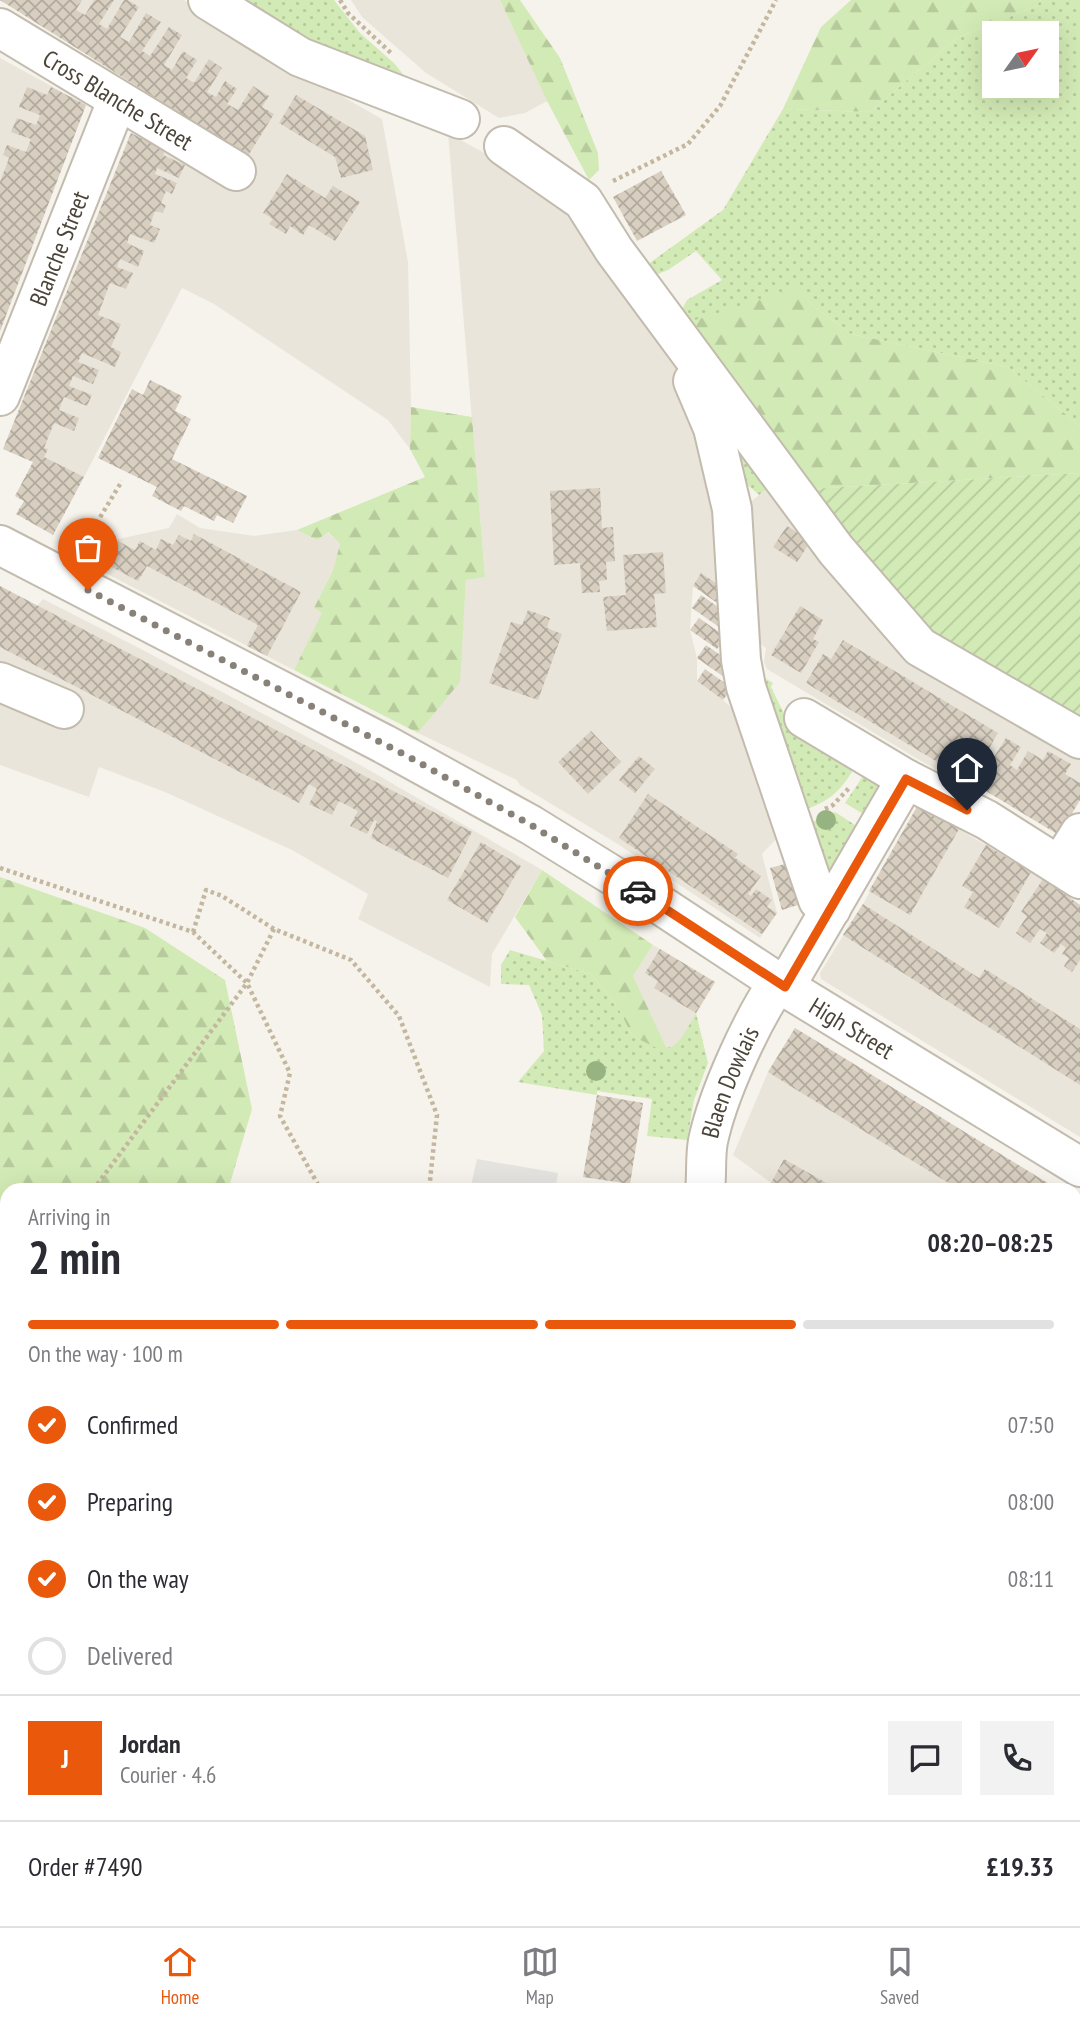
<!DOCTYPE html>
<meta charset="utf-8">
<style>
body{margin:0;font-family:"PT Sans Narrow",sans-serif;background:#f2f2f3;color:#2b2b33;height:100vh;display:flex;flex-direction:column;font-size:26px;white-space:nowrap}
*{box-sizing:border-box;margin:0}
p{font-size:23px;color:#7c7c81}
.icon{flex:none;width:38px;height:38px;fill:none;stroke:currentColor;stroke-width:2;stroke-linecap:round;stroke-linejoin:round}
.map{position:relative;flex:1;overflow:hidden}
.drawer{position:absolute;left:0px;top:1183px;width:1082px;height:744px;display:flex;flex-direction:column;background:#fff;border-radius:21px 21px 0 0;box-shadow:0 7px 28px #0002}
.drawer>*{flex:none}
.needle{width:46px;rotate:57deg}
.tools{position:absolute;left:982px;top:21px;display:grid;gap:14px}
.tools a{display:grid;place-items:center;width:77px;height:77px;border-radius:0px;background:#fff;box-shadow:0 7px 28px #0002;font-size:35px}
.pin{position:absolute;display:grid;place-items:center;width:60px;height:60px;color:#fff;margin:-72px -30px;border-radius:50% 50% 50% 0;rotate:-45deg;box-shadow:0 0 7px #0007}
.pin .icon{rotate:45deg}
.courier{position:absolute;display:grid;place-items:center;width:70px;height:70px;margin:-35px;border:5px solid #ea580c;border-radius:50%;background:#fff;color:#222;box-shadow:0 2px 9px #0007}
.overview em{font-style:normal;font-weight:700}
.overview div{display:flex;flex-direction:column-reverse}
.overview{display:flex;align-items:center;justify-content:space-between;height:119px;padding:0 28px}
h1{font-size:46px;font-weight:700;line-height:52px}
.bar{display:grid;grid-template-columns:repeat(4,1fr);gap:10px 7px;align-content:center;height:84px;padding:0 28px}
.bar i{height:9px;border-radius:5px;background:#e1e1e2}
.bar .active{background:#ea580c}
.bar p{grid-column:span 4}
.line{display:flex;align-items:center;gap:18px;padding:0 28px;border-top:2px solid #e1e1e2}
.line div{flex:1}
.round{display:grid;place-items:center;flex:none;width:74px;height:74px;border-radius:0px;background:#f2f2f3}
ol{padding:0 28px;list-style:none}
li{display:flex;align-items:center;gap:21px;height:77px}
li p{margin-inline-start:auto}
li .icon{padding:7px;border-radius:50%;background:#ea580c;color:#fff;stroke-width:4}
li:last-child{color:#7c7c81}
li i{width:38px;height:38px;border:4px solid #e1e1e2;border-radius:50%}
.menu{display:flex;justify-content:space-around;align-items:center;height:98px;border-top:2px solid #e1e1e2;background:#fff;font-size:19px;color:#7c7c81}
.menu a{display:grid;justify-items:center;gap:4px}
.menu .active{color:#ea580c}
.map>svg:first-child{display:block}
</style>
<div class="map">
<svg width="1080" height="1926" viewBox="0 0 1080 1926">
<defs>
<pattern id="grass-dots" width="8" height="8" patternUnits="userSpaceOnUse" patternTransform="scale(1.75)"><rect width="8" height="8" fill="#d2eab5"/><path d="M2 2h.1M6 6h.1" fill="none" stroke="#b6ca9c" stroke-width="1.8" stroke-linecap="round"/></pattern>
<pattern id="forest-firs" width="22" height="20" patternUnits="userSpaceOnUse" patternTransform="scale(1.75)"><rect width="22" height="20" fill="#d2eab5"/><path d="M5 1l3.5 6h-7zM16 11l3.5 6h-7z" fill="#b6ca9c"/></pattern>
<pattern id="garden-furrows" width="10" height="10" patternUnits="userSpaceOnUse" patternTransform="scale(1.75)"><rect width="10" height="10" fill="#d2eab5"/><path d="M-1 1l2-2M0 10L10 0M9 11l2-2" fill="none" stroke="#b6ca9c"/></pattern>
<pattern id="building-cross-hatch" width="8" height="8" patternUnits="userSpaceOnUse" patternTransform="scale(1.75)"><rect width="8" height="8" fill="#d8cfc1"/><path d="M0 0l8 8M0 8l8-8" fill="none" stroke="#b1aa9e"/></pattern>
</defs>
<rect width="100%" height="100%" fill="#f6f3ec"/>
<g fill="#eae5da">
<path d="M0,0H184L301,73L382,119L408,262L411,407L410,449L388,420L214,304L182,288L84,477L41,465L3,449L131,133L229,187L248,156Z"/>
<path d="M351,0H500L547,101L525,113L499,118L426,73L362,17Z"/>
<path d="M0,58L86,105L0,332Z"/>
<path d="M448,133L488,155L564,210L606,257L674,357L722,508L720,587L701,573L693,586L690,630L697,658V681L723,700L740,716L782,833L762,854L777,913L760,938L616,843L520,785L517,780L418,733L459,682L466,580L485,576Z"/>
<path d="M773,484L1080,750V800L1059,835L948,768L943,774L767,669L764,662L766,648L749,636L743,508Z"/>
<path d="M177,514L200,528L254,536L297,530L317,540L327,532L340,544L333,570L314,608L323,613L294,670L84,562L100,543L169,528Z"/>
<path d="M0,586L37,606L43,599L137,647L362,766L542,870L492,954L490,987L358,919L368,894L292,850L165,792L99,767L89,797L0,765V700L71,725L81,700L39,681L0,670Z"/>
<path d="M918,805L1043,879L1080,905V1137L821,979L820,973L863,904Z"/>
<path d="M653,945L715,982L678,1044L667,1049L633,976Z"/>
<path d="M795,1028L1059,1190H783L771,1183L733,1155L768,1072Z"/>
<path d="M1074,1199L1080,1203V1392L1074,1388Z"/>
<path d="M431,1920H599V1926H430Z"/>
</g>
<g fill="url(#grass-dots)" fill-rule="evenodd">
<path d="M221,0H334L360,33L395,64L414,89Z"/>
<path d="M1041,0H1080V426L1008,367L851,334L812,305L797,289L683,324L680,313L687,300L722,280L696,251L668,270L653,276L644,267L723,210L783,109L870,112L957,38L1036,6ZM994,33H1046V86H994Z"/>
<path d="M705,388L773,484L759,495L739,477Z"/>
<path d="M751,670L773,683L771,687L794,734L855,767C839,794 828,802 799,812Z"/>
<path d="M865,773L877,781L878,790L865,815L845,803Z"/>
<path d="M835,812L858,827L830,878L803,826Z"/>
<path d="M510,950L591,974L620,1011L632,1036C674,1056 674,1052 696,1013L708,1063L694,1100L687,1140L647,1136L652,1099L597,1091V1095L518,1082L544,1051L542,1015L529,985L501,984V965Z"/>
<path d="M7,1708V1856L0,1862V1711Z"/>
<path d="M1075,1813L1080,1814V1926H839L840,1920H1074Z"/>
<path d="M11,1920H431L430,1926H2Z"/>
</g>
<g fill="url(#forest-firs)">
<path d="M500,0H520L560,58L598,153L599,170L589,180L547,101Z"/>
<path d="M851,0H1041L1036,6L957,38L870,112L783,109L821,27Z"/>
<path d="M797,288L812,305L851,334L1008,367L1080,426V473L809,489L683,324Z"/>
<path d="M411,407L472,417L485,577L466,580L460,682L418,733L294,670L322,613L314,608L333,570L340,544L328,532L317,540L297,530L425,477L410,449Z"/>
<path d="M542,870L653,945L633,976L667,1049H659L632,1036L620,1011L591,974L547,961L515,917Z"/>
<path d="M0,877L145,928L225,980L252,1109L228,1190H7V1708L0,1711Z"/>
</g>
<path fill="#d2eab5" d="M1075,1835H1080V1926H875L876,1920H1074Z"/>
<path fill="url(#garden-furrows)" d="M1080,473V718L929,633L809,489Z"/>
<g fill="#e5e3e0">
<path d="M477,1159L558,1173L555,1190H470Z"/>
<path d="M1080,1622V1798L1075,1797L1074,1630Z"/>
</g>
<g fill="url(#building-cross-hatch)">
<path d="M0,0H82L76,10L85,15L94,0H114L99,24L107,29L124,0H128L139,7L120,37L129,42L146,13L161,22L142,51L150,56L169,27L182,35L164,65L172,70L183,51L197,60L186,78L194,83L209,59L222,68L207,92L216,97L225,81L237,89L227,104L238,110L253,86L269,96L262,107L274,114L248,156Z"/>
<path d="M27,87L47,95L51,87L86,105L0,331V182L9,158L3,155L7,145L26,152L31,139L11,132L17,118L36,125L40,115L19,107Z"/>
<path d="M296,95L365,136L373,170L341,178L335,157L279,123Z"/>
<path d="M131,133L165,150L163,155L185,165L179,178L157,168L155,174L177,183L172,194L166,191L161,203L166,205L163,213L155,211L150,225L160,229L154,243L130,234L127,243L144,251L138,267L120,259L117,267L133,273L126,289L110,283L98,315L121,324L111,347L121,352L115,367L82,353L78,362L99,370L93,384L73,376L69,386L92,395L87,406L64,397L59,410L79,418L74,431L54,423L44,448L48,449L44,457L84,477L53,535L16,514L24,501L15,496L33,462L3,449Z"/>
<path d="M661,171L686,215L637,241L613,197Z"/>
<path d="M287,174L325,198L333,186L360,202L335,241L309,225L303,235L290,226L286,234L269,224L273,219L263,213Z"/>
<path d="M150,380L182,396L175,411L191,419L172,459L247,496L233,523L217,515L214,521L184,506L181,511L152,496L157,487L98,458L132,389L143,395Z"/>
<path d="M600,488L602,528L613,527L615,561L606,562L607,580L599,581L600,592L582,593L580,563L554,565L550,491Z"/>
<path d="M787,526L811,541L797,562L773,547Z"/>
<path d="M194,534L301,592L267,656L247,646L258,625L147,566L138,581L106,564L118,541L135,550L140,541L156,550L161,539L173,545L179,535L191,541Z"/>
<path d="M663,552L666,593L654,594L657,627L607,631L603,597L626,595L623,555Z"/>
<path d="M701,573L729,592L720,605L693,586Z"/>
<path d="M0,586L472,832L448,878L371,838L377,821L374,820L367,834L350,826L358,811L339,801L332,815L309,804L317,789L309,784L299,803L0,647Z"/>
<path d="M701,595L728,614L719,627L692,608Z"/>
<path d="M800,606L823,620L813,639L819,642L801,673L771,655Z"/>
<path d="M528,610L550,618L547,628L562,634L538,700L489,683L511,622L522,625Z"/>
<path d="M699,618L726,637L717,649L690,630Z"/>
<path d="M843,640L998,733L987,752L994,757L1006,738L1021,747L1010,765L1017,770L1028,751L1043,760L1048,751L1071,764L1065,774L1080,783V800L1059,835L806,683L823,654L831,659Z"/>
<path d="M706,645L733,664L724,677L697,658Z"/>
<path d="M705,669L732,688L723,700L697,681Z"/>
<path d="M591,731L621,762L588,794L558,762Z"/>
<path d="M639,756L655,769L635,793L619,780Z"/>
<path d="M648,794L738,854L735,858L761,876L748,894L751,896L756,889L772,900L767,907L777,913L762,934L619,838Z"/>
<path d="M918,805L959,829L910,915L869,891Z"/>
<path d="M481,842L521,866L487,923L447,900Z"/>
<path d="M986,845L1031,872L999,928L964,907L973,892L962,886Z"/>
<path d="M792,862L804,903L782,910L770,868Z"/>
<path d="M1043,879L1080,905V960L1072,972L1064,966L1069,958L1062,954L1066,948L1061,944L1054,953L1040,943L1047,933L1040,929L1030,943L1016,933L1027,916L1021,912Z"/>
<path d="M863,904L979,978L985,969L1080,1029V1085L843,935Z"/>
<path d="M660,949L715,982L696,1013L654,988L658,981L645,973Z"/>
<path d="M795,1028L890,1086L1059,1190H960L792,1087L768,1072Z"/>
<path d="M597,1095L643,1103L630,1184L583,1177Z"/>
<path d="M784,1159L830,1185L828,1190H783L771,1183Z"/>
<path d="M1074,1199L1080,1203V1264L1074,1260Z"/>
<rect x="517" y="1920" width="47" height="6"/>
</g>
<g fill="none" stroke-linecap="round" stroke-linejoin="round">
<defs>
<g id="minor">
<path d="M208,0L300,57L460,119"/>
<path id="s1" d="M0,28L236,171"/>
<path d="M504,146L583,201L614,250L836,550L920,647L1080,739"/>
<path d="M693,381L713,428L732,509L741,660L746,687L818,900L831,909"/>
<path id="s2" d="M0,396L117,101"/>
<path id="s3" d="M0,545L384,744L531,825L662,906L785,987L1080,1167"/>
<path d="M0,682L64,709"/>
<path d="M804,718L906,779L987,820L1080,879"/>
<path d="M1060,865L1080,833"/>
<path d="M785,987L906,779"/>
<path id="s4" d="M705,1190C707,1174 705,1157 708,1141C718,1094 751,1022 778,982"/>
<path d="M1074,1406L1080,1409"/>
<path d="M1074,1648L1080,1652"/>
<path d="M1074,1760L1080,1761"/>
<path d="M622,1926V1920"/>
<path d="M767,1926V1920"/>
</g>
</defs>
<use href="#minor" stroke="#c2bbae" stroke-width="42"/>
<g stroke="#c4b79f" stroke-width="4.5" stroke-dasharray="3.5 3.5" stroke-linecap="butt">
<path d="M340,0L348,13L391,53"/>
<path d="M613,181L688,144L720,106L776,0"/>
<path d="M82,547L122,481"/>
<path d="M825,809L833,805L850,787"/>
<path d="M0,868L193,932L247,983L290,1073L280,1116L321,1190"/>
<path d="M193,932L206,890L222,896L274,929L351,960L399,1016L437,1115L429,1190"/>
<path d="M93,1190L247,983L274,929"/>
<path d="M0,1364L7,1351"/>
<path d="M0,1894L7,1889"/>
</g>
<use href="#minor" stroke="#fff" stroke-width="38"/>
</g>
<g fill="#97b381">
<circle cx="826" cy="820" r="10"/>
<circle cx="596" cy="1071" r="10"/>
</g>
<g fill="none" stroke-linecap="round" stroke-linejoin="round">
<path stroke="#878178" stroke-width="7" stroke-dasharray="0 12.6" d="M88,590L409,757L531,825L638,891"/>
<path stroke="#ea580c" stroke-width="9" d="M638,891L785,987L906,779L967,810"/>
</g>
<g text-anchor="middle" dominant-baseline="central" stroke-width="5" stroke-linejoin="round" paint-order="stroke">
<g font-size="24" fill="#4b4439" stroke="#fff">
<text stroke="none"><textPath href="#s1" startOffset="138">Cross Blanche Street</textPath></text>
<text stroke="none"><textPath href="#s2" startOffset="159">Blanche Street</textPath></text>
<text stroke="none"><textPath href="#s3" startOffset="980">High Street</textPath></text>
<text stroke="none"><textPath href="#s4" startOffset="112">Blaen Dowlais</textPath></text>
</g>
</g>
</svg>
<div class="tools">
<a><svg class="needle" viewBox="-14 -14 28 28"><path d="M0-13l5 13h-10z" fill="#e53935"/><path d="M0 13l5-13h-10z" fill="#7c7c81"/></svg></a>
</div>
<div class="pin" style="left:88px;top:590px;background:#ea580c"><svg class="icon" aria-label="bag" viewBox="0 0 24 24"><path d="M5 8h14l-1 12H6zM9 8a3 3 0 0 1 6 0"/></svg></div>
<div class="pin" style="left:967px;top:810px;background:#1f2937"><svg class="icon" aria-label="home" viewBox="0 0 24 24"><path d="M3 11l9-7 9 7M6 9v11h12V9"/></svg></div>
<div class="courier" style="left:638px;top:891px"><svg class="icon" aria-label="car" viewBox="0 0 24 24"><path d="M5 17H2v-5l4-1 3-4h7l3 4 3 1v5h-3M9 17h6M6 11h13"/><circle cx="7" cy="17" r="2"/><circle cx="17" cy="17" r="2"/></svg></div>
<section class="drawer">
<div class="overview"><div><h1>2 min</h1><p>Arriving in</p></div><em>08:20–08:25</em></div>
<div class="bar"><i class="active"></i><i class="active"></i><i class="active"></i><i></i><p>On the way · 100 m</p></div>
<ol>
<li><svg class="icon" aria-label="check" viewBox="0 0 24 24"><path d="M5 12l5 5 9-10"/></svg>Confirmed<p>07:50</p></li>
<li><svg class="icon" aria-label="check" viewBox="0 0 24 24"><path d="M5 12l5 5 9-10"/></svg>Preparing<p>08:00</p></li>
<li><svg class="icon" aria-label="check" viewBox="0 0 24 24"><path d="M5 12l5 5 9-10"/></svg>On the way<p>08:11</p></li>
<li><i></i>Delivered</li>
</ol>
<div class="line" style="height:126px"><b class="round" style="background:#ea580c;color:#fff">J</b><div><b>Jordan</b><p>Courier · 4.6</p></div><a class="round"><svg class="icon" aria-label="chat" viewBox="0 0 24 24"><path d="M4 5h16v11H9l-5 4z"/></svg></a><a class="round"><svg class="icon" aria-label="phone" viewBox="0 0 24 24"><path d="M5 4h4l2 5-3 2q2 4 5 5l2-3 5 2v4C11 20 4 13 5 4z"/></svg></a></div>
<div class="line" style="height:91px"><div>Order #7490</div><b>£19.33</b></div>
</section>
</div>
<nav class="menu">
<a class="active"><svg class="icon" aria-label="home" viewBox="0 0 24 24"><path d="M3 11l9-7 9 7M6 9v11h12V9"/></svg>Home</a>
<a><svg class="icon" aria-label="map" viewBox="0 0 24 24"><path d="M3 6l6-2 6 2 6-2v14l-6 2-6-2-6 2zM9 4v14M15 6v14"/></svg>Map</a>
<a><svg class="icon" aria-label="saved" viewBox="0 0 24 24"><path d="M7 4h10v16l-5-4-5 4z"/></svg>Saved</a>
</nav>
